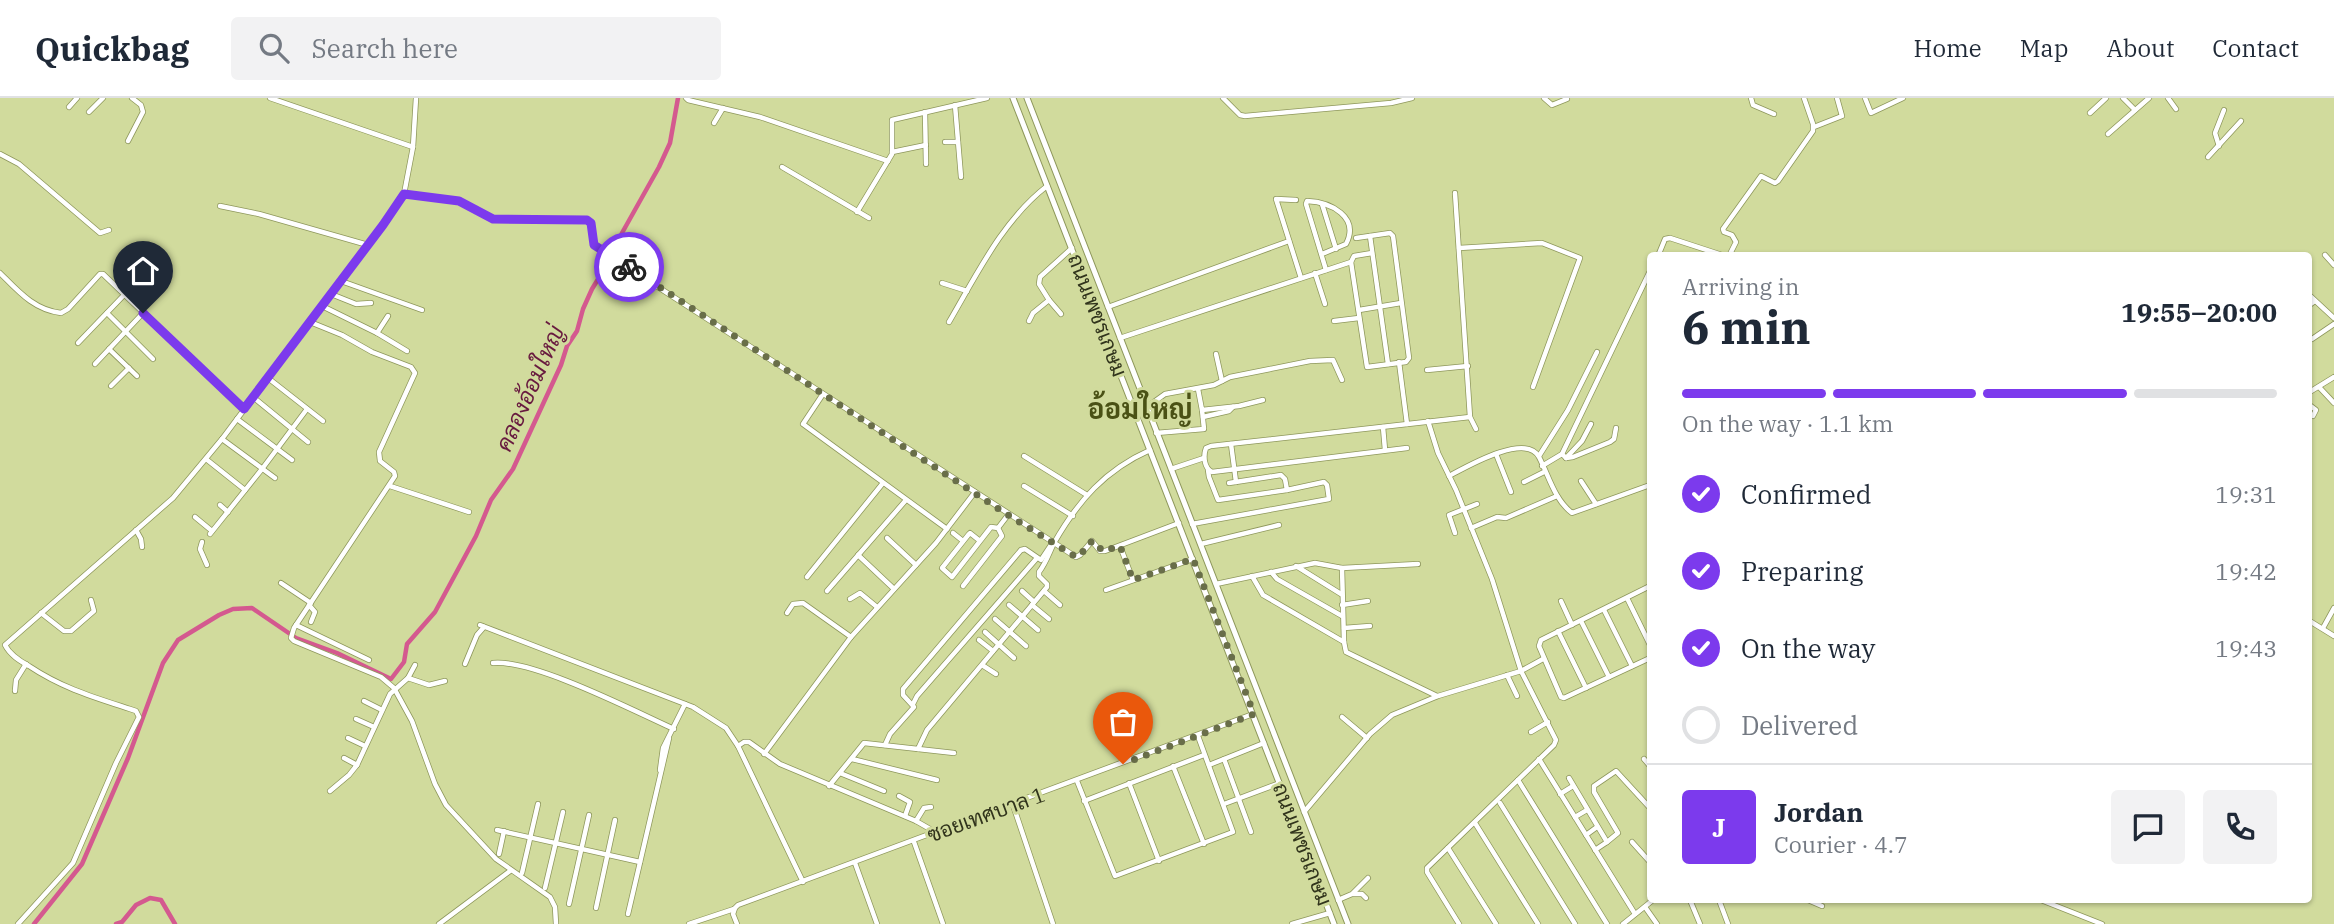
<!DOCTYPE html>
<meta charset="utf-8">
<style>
body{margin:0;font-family:"IBM Plex Serif",Sarabun,serif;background:#f2f2f3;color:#1f2937;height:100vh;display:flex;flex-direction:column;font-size:26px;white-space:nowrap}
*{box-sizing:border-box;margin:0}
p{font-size:23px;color:#747a83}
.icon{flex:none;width:38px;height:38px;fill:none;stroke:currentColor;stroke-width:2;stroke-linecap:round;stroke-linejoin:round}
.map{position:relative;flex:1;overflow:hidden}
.panel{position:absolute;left:1647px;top:154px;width:665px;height:651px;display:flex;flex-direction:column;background:#fff;border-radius:7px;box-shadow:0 2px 5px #0004}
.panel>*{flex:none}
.pin{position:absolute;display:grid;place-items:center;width:60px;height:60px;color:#fff;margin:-72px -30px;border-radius:50% 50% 50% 0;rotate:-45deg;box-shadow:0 0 7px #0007}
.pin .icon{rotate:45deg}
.courier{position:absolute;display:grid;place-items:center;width:70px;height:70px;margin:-35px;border:5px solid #7c3aed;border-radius:50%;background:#fff;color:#222;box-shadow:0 2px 9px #0007}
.headline em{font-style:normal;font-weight:800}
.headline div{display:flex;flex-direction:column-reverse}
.headline{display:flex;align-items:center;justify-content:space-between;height:119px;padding:0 35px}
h1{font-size:46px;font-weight:800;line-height:52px}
.bar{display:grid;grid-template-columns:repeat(4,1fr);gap:10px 7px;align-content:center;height:84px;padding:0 35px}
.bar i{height:9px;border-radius:5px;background:#e0e1e3}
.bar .selected{background:#7c3aed}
.bar p{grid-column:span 4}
.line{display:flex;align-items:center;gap:18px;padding:0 35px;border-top:2px solid #e0e1e3}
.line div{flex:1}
.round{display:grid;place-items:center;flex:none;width:74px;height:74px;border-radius:7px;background:#f2f2f3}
ol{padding:0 35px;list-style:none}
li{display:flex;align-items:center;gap:21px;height:77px}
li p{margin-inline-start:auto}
li .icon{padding:7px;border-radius:50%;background:#7c3aed;color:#fff;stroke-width:4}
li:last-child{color:#747a83}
li i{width:38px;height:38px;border:4px solid #e0e1e3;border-radius:50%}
header{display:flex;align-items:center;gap:42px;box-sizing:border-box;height:98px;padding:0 35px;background:#fff;border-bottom:2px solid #e0e1e3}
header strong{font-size:33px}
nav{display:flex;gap:38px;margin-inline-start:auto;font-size:24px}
.search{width:490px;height:63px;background:#f2f2f3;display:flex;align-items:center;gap:18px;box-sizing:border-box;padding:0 24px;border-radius:7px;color:#747a83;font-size:26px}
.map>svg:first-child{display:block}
</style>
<header>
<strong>Quickbag</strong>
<div class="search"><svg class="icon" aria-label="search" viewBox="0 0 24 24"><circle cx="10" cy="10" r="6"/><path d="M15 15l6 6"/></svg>Search here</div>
<nav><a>Home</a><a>Map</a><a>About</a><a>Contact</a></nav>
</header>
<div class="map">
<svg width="2334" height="826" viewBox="0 0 2334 826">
<rect width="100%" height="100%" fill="#d1db9d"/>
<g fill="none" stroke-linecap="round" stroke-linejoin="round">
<g stroke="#d4598f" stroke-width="4.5">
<path d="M34,826L82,766L128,660L163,565L178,542L219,517L233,511L252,510L296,540L337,555L391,581L404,564L407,546L435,514L476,438L491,402L513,371L561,267L567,248L577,233L583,211L592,191L614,155L622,135L659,69L670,45L678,0"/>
<path d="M116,826L122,824L136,807L150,800L161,802L175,826"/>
</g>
<defs>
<g id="minor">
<path d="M270,0L413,49"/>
<path d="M686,0L688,2L760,19L888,63"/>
<path d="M1223,0L1240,17L1245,18L1391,5L1412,0"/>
<path d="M1544,0L1552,7L1567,1"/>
<path d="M1751,0L1753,7L1774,16"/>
<path d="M1865,0L1871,15L1903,0"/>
<path d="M2123,0L2135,12"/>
<path d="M2168,0L2176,11"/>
<path d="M955,7L961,79"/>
<path d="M69,9L77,0"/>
<path d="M89,14L103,0"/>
<path d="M925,14L926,66"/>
<path d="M2090,15L2106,0"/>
<path d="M714,25L723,10"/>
<path d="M1814,29L1842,18L1837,0"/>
<path d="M2108,36L2149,0"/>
<path d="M128,43L143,14L141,7L132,0"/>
<path d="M945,44H958"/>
<path d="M2219,48L2215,35L2224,12"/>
<path d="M892,54L926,47"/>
<path d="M0,56L19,66L100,135L109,132"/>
<path d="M2208,59L2241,23"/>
<path d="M782,69L869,120"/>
<path d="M1455,95L1470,319L1476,331"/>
<path d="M404,96L459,103L493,121H583L589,123C594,131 590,142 596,149L1076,459L1080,457L1092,443L1100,453H1105L1179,425"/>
<path d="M1296,102L1276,101L1301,180"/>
<path d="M1322,106L1336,151"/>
<path d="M220,108L259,116L368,147"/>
<path d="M857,114L892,56V22L987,0"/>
<path d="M1370,138L1388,266"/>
<path d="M1356,140L1390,135L1393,138L1409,260L1406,264L1367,269L1351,164L1354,158L1372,155"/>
<path d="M1459,150L1542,145L1580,160L1533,289"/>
<path d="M1322,156L1346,146C1360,119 1331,104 1307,103L1306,106L1326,172"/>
<path d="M2325,157L2334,167"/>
<path d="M1658,158L1665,141L1670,140L1725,158"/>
<path d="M1729,158L1736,144L1732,137L1724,134L1723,131L1761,78L1775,85L1778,83L1813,33V26L1804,0"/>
<path d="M0,175C18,193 34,212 61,215L68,211L100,176H103L244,311"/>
<path d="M1315,175L1325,206"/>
<path d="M341,183L422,212"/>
<path d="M942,185L967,193"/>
<path d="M331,196L356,206L371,205"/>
<path d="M2308,196L2334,220"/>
<path d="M1049,202L1061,216"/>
<path d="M322,208L377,235L407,253"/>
<path d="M2308,208L2315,203"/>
<path d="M1108,209L1289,143"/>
<path d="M1359,212L1401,205"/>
<path d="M107,215L153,261"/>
<path d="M1029,223L1033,215L1049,202L1039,186L1040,179L1072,150"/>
<path d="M1334,223L1359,220"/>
<path d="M310,224L342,237L372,254L411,269L415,275L379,354L380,363L394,374L395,378L294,530L291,540L294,543L381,579L394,590L412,623L435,686L446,707L496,761L550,799L555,809L556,826"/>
<path d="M949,224C977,176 1003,122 1047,88"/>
<path d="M377,235L388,218"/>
<path d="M1120,240L1351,164"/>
<path d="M2312,241L2334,226"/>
<path d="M78,245L124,197"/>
<path d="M109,251L137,278"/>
<path d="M1216,256L1222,283"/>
<path d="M1399,264L1407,326"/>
<path d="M95,266L143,215"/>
<path d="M1427,272L1468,268"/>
<path d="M268,280L323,323"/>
<path d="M111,288L129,270"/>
<path d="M2319,289L2334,305"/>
<path d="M1198,291L1202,312L1239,308L1263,302"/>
<path d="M2308,295L2334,279"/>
<path d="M823,296L803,326L947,431"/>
<path d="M253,299L308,344"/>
<path d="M2308,306L2316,312L2313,318"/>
<path d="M1147,309L1165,296L1214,287L1230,279L1310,263L1333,262L1342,282"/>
<path d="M1203,319L1229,313L1233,309"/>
<path d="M237,321L292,362"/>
<path d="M1428,323L1438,355L1456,392L1492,481L1521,573L1556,642L1554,647L1427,770V774L1459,826"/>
<path d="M1383,329L1385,352"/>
<path d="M1156,335L1204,331L1202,312"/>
<path d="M222,341L275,380"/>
<path d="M1231,346L1236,384"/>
<path d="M1407,350L1212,374C1204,370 1203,358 1206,350L1211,348L1470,319"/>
<path d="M1496,356L1511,394"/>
<path d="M1562,356L1566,360L1573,359L1610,344L1614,341L1616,330"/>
<path d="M1024,358L1087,397"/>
<path d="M1539,358L1568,312L1597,254"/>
<path d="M1566,360L1582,343L1591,326"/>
<path d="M206,361L245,392"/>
<path d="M1542,368L1562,356L1650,173"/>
<path d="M1171,371L1204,360"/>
<path d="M1208,372L1209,379L1218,402L1287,392"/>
<path d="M1449,378C1466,369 1526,334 1539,359C1549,378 1554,401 1572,415L1650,387"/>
<path d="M1581,383L1596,406"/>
<path d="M1524,384L1544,374"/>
<path d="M390,388L469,414"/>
<path d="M1024,388L1073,418"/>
<path d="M220,407L228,414"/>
<path d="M195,419L212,433"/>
<path d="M1192,426L1329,401L1327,387L1324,384L1287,392L1285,381L1281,377L1229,385"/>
<path d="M1471,430L1497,419L1506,420L1557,398"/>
<path d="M136,432L141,441L142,449"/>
<path d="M953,435L963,443"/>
<path d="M1455,435L1449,417L1477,406"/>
<path d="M210,436L262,371L307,311"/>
<path d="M887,440L916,467"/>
<path d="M980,443L970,435L969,436L942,470L952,479L991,429L998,430"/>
<path d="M202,444L200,451L207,467"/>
<path d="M1201,446L1279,427"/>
<path d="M1120,448L1133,482"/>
<path d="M858,457L894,491"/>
<path d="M1296,468L1341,496"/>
<path d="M1342,470L1344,544L1346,554L1437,598"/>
<path d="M1271,474L1277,481L1342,518"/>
<path d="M1252,478L1263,497L1344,544"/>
<path d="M807,479L883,385"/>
<path d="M281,485L311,505"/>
<path d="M1216,486L1315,465L1342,470L1418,466"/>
<path d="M963,488L1002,438L998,430L1008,417"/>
<path d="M1650,488L1541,542L1539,548L1561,599L1564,600L1650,560"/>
<path d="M1106,492L1193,461"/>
<path d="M827,493L906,402"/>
<path d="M1022,493L1034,504"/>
<path d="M1044,493L1060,507"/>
<path d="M1627,500L1650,547"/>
<path d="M850,501L860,495L877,509"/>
<path d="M1561,503L1572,527"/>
<path d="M309,507L315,514L311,524"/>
<path d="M1009,507L1038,532"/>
<path d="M1032,507L1049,521"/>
<path d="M1342,507L1368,503"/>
<path d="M1604,512L1632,568"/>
<path d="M41,515L64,533H71L94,513L91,502"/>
<path d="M787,515L793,506L803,505L851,539"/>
<path d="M995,521L1026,548"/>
<path d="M2308,522L2334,538"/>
<path d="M1581,523L1609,579"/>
<path d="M296,527L369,562"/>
<path d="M480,527L693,609L726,630L738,648L803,784"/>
<path d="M1344,530L1370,528"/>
<path d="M2323,530L2334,510"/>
<path d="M1558,533L1586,590"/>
<path d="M985,534L1014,560"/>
<path d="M979,542L993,553"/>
<path d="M493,565C533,561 634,613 674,631"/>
<path d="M465,566L477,537L484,529"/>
<path d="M982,567L996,576"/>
<path d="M1507,577L1517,598"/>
<path d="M408,580L429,587L445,583"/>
<path d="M15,593L16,582L26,566"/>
<path d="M364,603L382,612"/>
<path d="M913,606L917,598L1037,460"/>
<path d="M1342,619L1367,640"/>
<path d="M356,621L374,629"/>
<path d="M1531,634L1548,624"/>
<path d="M348,640L365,648"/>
<path d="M885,647L890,636L914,609L903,597V591L1021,452L1025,451L1041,462L1053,444"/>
<path d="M738,648L744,644H749L780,666L916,723L937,735"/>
<path d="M918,651L954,655"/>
<path d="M764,656L851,539L936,445L975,394"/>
<path d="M344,660L357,667L390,596L408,580L415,567"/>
<path d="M852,661L937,682"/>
<path d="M1224,661L1251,734"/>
<path d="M1539,661L1635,816"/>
<path d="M1644,661L1650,668"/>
<path d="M1209,667L1264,645"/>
<path d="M1173,668L1204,746"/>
<path d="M660,672L663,650L685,606"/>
<path d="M840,675L884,693"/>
<path d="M1569,680L1607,744L1595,752"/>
<path d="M1518,682L1607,826"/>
<path d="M1077,683L1115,778L1233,734L1198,638"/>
<path d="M1129,685L1159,763"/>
<path d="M829,688L864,645L918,651L927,632L1047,489V486L1039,478V474C1046,465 1049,455 1054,445C1078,403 1105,372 1150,352"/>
<path d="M330,693L349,677L357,667"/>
<path d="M1560,696L1573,688"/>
<path d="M899,698L910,704L905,718"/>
<path d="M1084,703L1204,657"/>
<path d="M1500,705L1575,826"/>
<path d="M1224,706L1280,685"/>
<path d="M1013,707L1053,826"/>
<path d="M1304,714L1370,636L1392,617L1438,598L1521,573L1543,561"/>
<path d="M1575,719L1587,712"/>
<path d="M916,723L924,710L931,709"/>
<path d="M1475,725L1538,826"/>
<path d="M497,732L640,764"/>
<path d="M1586,737L1597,729"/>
<path d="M914,744L943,826"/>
<path d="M1607,744L1618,735L1594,694V688L1616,673L1650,710"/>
<path d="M1632,744L1650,764"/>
<path d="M1448,750L1496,826"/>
<path d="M499,756L504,733"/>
<path d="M855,765L877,826"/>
<path d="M522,775L538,706"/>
<path d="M545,790L563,714"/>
<path d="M1353,796H1362L1366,800"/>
<path d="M1338,802L1352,796L1368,780"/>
<path d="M1690,802L1700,826"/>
<path d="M1719,802L1728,826"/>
<path d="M1808,802L1822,808"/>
<path d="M2041,802L2102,826"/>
<path d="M569,806L589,717"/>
<path d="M1645,809L1657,826"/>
<path d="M596,810L615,722"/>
<path d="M628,816L669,640"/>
<path d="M18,826L73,765L116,665L139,619L136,613L130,611C93,599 62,590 29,568C20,563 10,557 5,547L173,400L222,341L383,127L404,96L413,49L416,0"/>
<path d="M439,826L510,773"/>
<path d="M689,826L734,811"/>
<path d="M737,826L733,816L735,810L738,807L1253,616"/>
<path d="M1292,826L1330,815"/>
<path d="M1623,826L1653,802"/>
</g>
<g id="major">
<path d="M1013,0L1334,826"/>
<path d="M1027,0L1348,826"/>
</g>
</defs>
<use href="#minor" stroke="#8e975c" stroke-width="6"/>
<use href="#major" stroke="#8e975c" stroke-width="7"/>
<use href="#minor" stroke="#fff" stroke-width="4.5"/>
<use href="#major" stroke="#fff" stroke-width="5"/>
</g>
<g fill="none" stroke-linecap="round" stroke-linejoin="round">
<path stroke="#696e49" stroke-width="7" stroke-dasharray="0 12.6" d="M629,169L1008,417L1076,459L1080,457L1092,443L1103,453L1120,448L1133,482L1193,461L1254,616L1123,666"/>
<path stroke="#7c3aed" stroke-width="9" d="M143,215L244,311L383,127L404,96L459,103L493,121L587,122L591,125L594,147L629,169"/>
</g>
<g text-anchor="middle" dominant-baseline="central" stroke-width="6" stroke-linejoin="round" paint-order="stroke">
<g font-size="21" fill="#31341c" stroke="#d1db9d">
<text transform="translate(1098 217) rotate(69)">ถนนเพชรเกษม</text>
<text transform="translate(986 716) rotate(-20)">ซอยเทศบาล 1</text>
<text transform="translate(1303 746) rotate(69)">ถนนเพชรเกษม</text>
</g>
<g font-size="23" font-style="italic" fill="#681a3f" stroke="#d1db9d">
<text transform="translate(529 290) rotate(-66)">คลองอ้อมใหญ่</text>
</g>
<g font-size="28" font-weight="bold" fill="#4a5115" stroke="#d1db9d">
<text x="1140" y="310">อ้อมใหญ่</text>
</g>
</g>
</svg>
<div class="pin" style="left:1123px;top:666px;background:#ea580c"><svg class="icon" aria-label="bag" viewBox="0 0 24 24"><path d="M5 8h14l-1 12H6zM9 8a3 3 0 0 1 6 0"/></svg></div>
<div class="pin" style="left:143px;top:215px;background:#1f2937"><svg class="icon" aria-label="home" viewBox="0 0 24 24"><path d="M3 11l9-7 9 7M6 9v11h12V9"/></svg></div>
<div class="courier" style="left:629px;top:169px"><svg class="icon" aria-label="bike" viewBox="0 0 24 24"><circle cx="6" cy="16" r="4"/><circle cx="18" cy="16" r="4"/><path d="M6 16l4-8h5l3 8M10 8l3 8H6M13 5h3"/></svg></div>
<section class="panel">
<div class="headline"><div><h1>6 min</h1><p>Arriving in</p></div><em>19:55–20:00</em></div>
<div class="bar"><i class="selected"></i><i class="selected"></i><i class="selected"></i><i></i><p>On the way · 1.1 km</p></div>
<ol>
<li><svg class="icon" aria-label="check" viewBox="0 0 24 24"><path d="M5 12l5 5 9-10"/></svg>Confirmed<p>19:31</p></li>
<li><svg class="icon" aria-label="check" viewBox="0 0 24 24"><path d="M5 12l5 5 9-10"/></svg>Preparing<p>19:42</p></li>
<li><svg class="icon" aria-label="check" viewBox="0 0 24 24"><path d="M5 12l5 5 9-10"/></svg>On the way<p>19:43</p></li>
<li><i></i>Delivered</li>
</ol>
<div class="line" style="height:126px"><b class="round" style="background:#7c3aed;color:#fff">J</b><div><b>Jordan</b><p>Courier · 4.7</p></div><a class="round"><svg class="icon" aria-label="chat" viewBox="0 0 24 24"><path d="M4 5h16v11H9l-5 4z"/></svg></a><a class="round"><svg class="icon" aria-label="phone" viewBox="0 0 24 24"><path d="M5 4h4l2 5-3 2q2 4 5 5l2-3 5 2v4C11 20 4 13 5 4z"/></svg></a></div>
</section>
</div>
